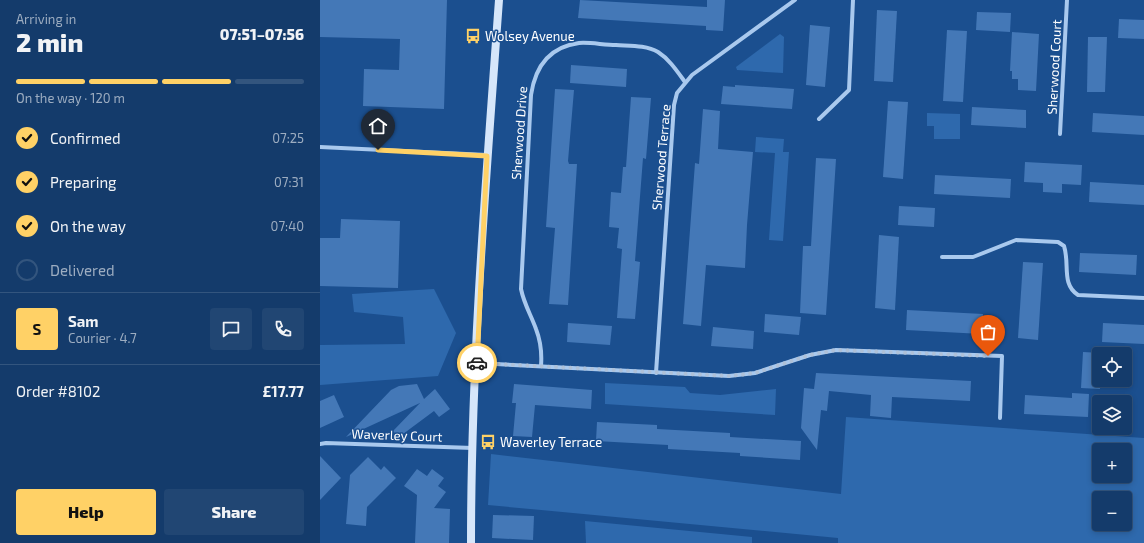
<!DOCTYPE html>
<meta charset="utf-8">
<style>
body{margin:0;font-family:"Exo 2",sans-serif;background:#214673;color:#f1f3f6;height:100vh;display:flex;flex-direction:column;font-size:15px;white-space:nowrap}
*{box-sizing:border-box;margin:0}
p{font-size:13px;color:#9dadc1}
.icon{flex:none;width:22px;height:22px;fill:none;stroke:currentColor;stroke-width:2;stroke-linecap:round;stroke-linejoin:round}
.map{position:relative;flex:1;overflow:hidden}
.side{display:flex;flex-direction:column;background:#143b6b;width:320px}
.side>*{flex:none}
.tools{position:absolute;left:772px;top:347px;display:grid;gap:8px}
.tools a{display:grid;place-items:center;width:40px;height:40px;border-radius:4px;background:#143b6b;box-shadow:0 2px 6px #0003,0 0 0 1px #33557e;font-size:20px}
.pin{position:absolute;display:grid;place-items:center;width:34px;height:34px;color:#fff;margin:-41px -17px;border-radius:50% 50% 50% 0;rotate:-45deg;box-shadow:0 0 4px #0007}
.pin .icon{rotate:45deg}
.courier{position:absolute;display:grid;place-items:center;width:40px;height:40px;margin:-20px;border:3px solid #ffd166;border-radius:50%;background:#fff;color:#222;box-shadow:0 1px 5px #0007}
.head em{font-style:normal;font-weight:800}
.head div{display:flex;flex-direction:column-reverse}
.head{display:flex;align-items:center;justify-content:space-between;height:68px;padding:0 16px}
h1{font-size:26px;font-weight:800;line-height:30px}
.bar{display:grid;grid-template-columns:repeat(4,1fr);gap:6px 4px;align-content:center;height:48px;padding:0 16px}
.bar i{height:5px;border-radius:3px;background:#33557e}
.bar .selected{background:#ffd166}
.bar p{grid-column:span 4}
.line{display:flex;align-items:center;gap:10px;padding:0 16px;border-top:1px solid #33557e}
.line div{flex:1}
.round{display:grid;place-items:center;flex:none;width:42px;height:42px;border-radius:4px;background:#214673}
ol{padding:0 16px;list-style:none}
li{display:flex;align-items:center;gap:12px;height:44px}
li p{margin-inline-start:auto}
li .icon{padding:4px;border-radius:50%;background:#ffd166;color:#111;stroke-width:4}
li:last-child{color:#9dadc1}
li i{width:22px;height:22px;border:2px solid #33557e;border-radius:50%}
.button{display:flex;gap:8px;margin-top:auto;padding:8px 16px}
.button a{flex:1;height:46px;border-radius:4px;background:#ffd166;color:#111;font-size:16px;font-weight:800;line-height:46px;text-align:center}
.button a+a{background:#214673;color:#f1f3f6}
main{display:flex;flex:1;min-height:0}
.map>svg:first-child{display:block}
</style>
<main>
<section class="side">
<div class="head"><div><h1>2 min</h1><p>Arriving in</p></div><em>07:51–07:56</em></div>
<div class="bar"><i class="selected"></i><i class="selected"></i><i class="selected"></i><i></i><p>On the way · 120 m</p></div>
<ol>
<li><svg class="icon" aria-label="check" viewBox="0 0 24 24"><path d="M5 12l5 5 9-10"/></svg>Confirmed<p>07:25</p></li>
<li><svg class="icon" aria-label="check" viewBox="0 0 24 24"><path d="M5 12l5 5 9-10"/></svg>Preparing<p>07:31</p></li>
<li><svg class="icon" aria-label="check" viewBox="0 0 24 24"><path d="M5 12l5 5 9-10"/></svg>On the way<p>07:40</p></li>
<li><i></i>Delivered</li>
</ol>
<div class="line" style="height:72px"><b class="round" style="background:#ffd166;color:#111">S</b><div><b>Sam</b><p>Courier · 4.7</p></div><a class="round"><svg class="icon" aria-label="chat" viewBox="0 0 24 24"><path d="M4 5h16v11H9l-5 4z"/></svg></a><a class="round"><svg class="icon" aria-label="phone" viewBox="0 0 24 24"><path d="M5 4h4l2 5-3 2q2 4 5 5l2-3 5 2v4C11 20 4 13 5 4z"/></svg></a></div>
<div class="line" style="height:52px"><div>Order #8102</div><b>£17.77</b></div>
<div class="button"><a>Help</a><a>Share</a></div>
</section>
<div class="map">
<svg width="824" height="543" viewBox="0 0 824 543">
<rect width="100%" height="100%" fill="#1b4f8f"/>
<g fill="#2e69ad" fill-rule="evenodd">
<path d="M460,34L464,37L463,73L417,70L416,67Z"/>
<path d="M607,113L640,114V139H614V126H607Z"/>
<path d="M436,137L464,139L463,152H469L463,241L449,240L455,153L435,152Z"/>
<path d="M114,289L136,333L118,376L0,385V345L85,344L83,317L34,312L32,294Z"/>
<path d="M285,383L365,387L370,393L400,395L456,389L455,415L285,404Z"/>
<path d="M526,417L824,438V543H518V538L168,505L171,454L521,494ZM779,450H805V476H779ZM779,498H805V524H779Z"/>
<path d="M265,521L432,537V543H266Z"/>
</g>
<g fill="#4478b7">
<path d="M0,0H127L124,109L43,106L44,69L79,70L80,39L0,37Z"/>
<path d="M260,0L387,7V0H405L403,31L386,30V26L258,18Z"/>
<path d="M557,10L577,11L573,82L554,81Z"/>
<path d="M657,12L691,13L690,32L656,30Z"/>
<path d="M799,19L824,20V39L798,38Z"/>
<path d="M490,25L510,27L505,87L486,85Z"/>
<path d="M627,30L647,31L643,102L623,101Z"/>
<path d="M692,32L719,34L716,91L698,90V79H692V71H690Z"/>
<path d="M768,37H787L785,92H767Z"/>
<path d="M251,65L307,69L306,87L250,83Z"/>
<path d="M415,85L474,89L472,109L401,104L403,86L415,87Z"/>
<path d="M235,89L254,90L248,161L249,164H257L248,305L229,304L235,228L226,227Z"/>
<path d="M311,97L331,98L326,159L323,158L315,261L320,262L315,319L297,318L302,249L297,248L299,228L289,227L291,192L301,193L303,167H306Z"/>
<path d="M568,101L588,102L583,179L563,177Z"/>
<path d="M652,107L706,110V128L651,125Z"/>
<path d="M383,109L400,111L398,149L433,152L427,225L425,268L386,265L381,326L363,324L375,163L379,164Z"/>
<path d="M773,113L824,116V135L772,132Z"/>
<path d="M496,158L516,159L506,315L480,313L483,246H491Z"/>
<path d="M705,162L762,165L761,185L742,184V193L723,192V183L704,182Z"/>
<path d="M615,175L691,179L690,198L614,194Z"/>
<path d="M770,182L824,185V205L769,202Z"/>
<path d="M579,206L615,208L614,227L578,225Z"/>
<path d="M21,219L80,221L78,288L0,286V238H20Z"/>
<path d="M559,235L579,237L575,310L555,308Z"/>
<path d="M760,253L817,255L816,275L759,272Z"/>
<path d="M703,262L723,263L718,340L698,338Z"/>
<path d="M587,310L663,314L662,334L586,330Z"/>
<path d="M445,314L481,317L479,335L444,332Z"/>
<path d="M248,323L292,326L290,345L247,342Z"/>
<path d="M783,323L824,325V344L782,342Z"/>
<path d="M393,327L434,331L433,349L391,346Z"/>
<path d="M763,352L782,353L779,354L780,389L761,388Z"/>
<path d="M496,373L651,381L650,401L572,397L571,418L550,416L551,395L509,391L507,411L501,410L497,450L481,428L484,388L494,389Z"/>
<path d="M97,384L104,399L115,389L130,409L119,417L114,411L79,437L73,431L100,403L26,437L71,390L79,386Z"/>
<path d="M194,384L272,390L271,409L215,405L212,437L193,436L196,403H192Z"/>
<path d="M752,393L769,394L768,417L704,414L705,395L752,398Z"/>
<path d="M14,395L24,417L0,428V401Z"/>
<path d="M277,422L337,425V429L410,433V437L481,441L480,460L420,456V453L348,449V445L276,441Z"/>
<path d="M0,456L21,478L0,500Z"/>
<path d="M48,457L61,470L64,466L76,478L47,507L46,526L26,524L30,475Z"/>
<path d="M97,469L107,476L112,469L124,478L118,486L126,492L114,508L130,509L129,543H95L97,495L84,486Z"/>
<path d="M173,515L214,516L213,540L172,538Z"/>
</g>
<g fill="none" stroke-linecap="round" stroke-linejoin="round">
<g stroke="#a9c9ee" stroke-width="4">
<path d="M499,119L529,90L533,0"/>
<path d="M740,134L747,0"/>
<path d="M0,147L167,155"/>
<path d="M622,257H653L696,240L738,242L744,246C750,264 741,284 758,295L824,298"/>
<path d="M156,363L409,376L435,373L490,355L516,350L682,356L680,418"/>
<path d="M221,366C222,353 221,342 216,329C211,315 204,304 201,289L211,95C215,68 228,47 259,43C270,42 284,45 296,45C309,46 326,45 338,52C349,59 357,71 365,82"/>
<path d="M336,373L354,105L357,93L372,75L475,0"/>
<path d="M0,444L6,443L153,448"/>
</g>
<path stroke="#d6e6fa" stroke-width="8" d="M151,543C151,362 166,180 179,0"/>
</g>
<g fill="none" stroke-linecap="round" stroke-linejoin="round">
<path stroke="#afc1d8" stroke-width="4" stroke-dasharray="0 7.2" d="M157,363L409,376L435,373L490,355L516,350L668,356"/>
<path stroke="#ffd166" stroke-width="5" d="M58,150L167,156L157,363"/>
</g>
<defs>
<symbol id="bus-bare" viewBox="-9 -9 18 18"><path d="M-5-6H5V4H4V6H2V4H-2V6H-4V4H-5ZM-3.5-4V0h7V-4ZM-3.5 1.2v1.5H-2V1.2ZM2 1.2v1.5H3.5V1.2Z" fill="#ffd166" stroke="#1b4f8f" stroke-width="2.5" paint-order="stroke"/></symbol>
</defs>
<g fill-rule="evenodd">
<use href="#bus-bare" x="142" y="25" width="22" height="22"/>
<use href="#bus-bare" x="157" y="431" width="22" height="22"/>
</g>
<g text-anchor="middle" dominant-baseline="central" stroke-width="3" stroke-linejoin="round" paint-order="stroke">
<g font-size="13" fill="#fff" stroke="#1b4f8f" text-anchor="start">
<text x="165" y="36">Wolsey Avenue</text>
<text x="180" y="442">Waverley Terrace</text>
</g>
<g font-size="13" fill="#fff" stroke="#1b4f8f">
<text transform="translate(734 67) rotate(-87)">Sherwood Court</text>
<text transform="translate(199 133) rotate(-86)">Sherwood Drive</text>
<text transform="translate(341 157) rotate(-85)">Sherwood Terrace</text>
<text transform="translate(77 435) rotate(2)">Waverley Court</text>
</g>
</g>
</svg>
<div class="tools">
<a><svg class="icon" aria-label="locate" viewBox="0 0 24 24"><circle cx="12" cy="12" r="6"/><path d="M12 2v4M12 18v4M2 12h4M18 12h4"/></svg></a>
<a><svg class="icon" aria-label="layers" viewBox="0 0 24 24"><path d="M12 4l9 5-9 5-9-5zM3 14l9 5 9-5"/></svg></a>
<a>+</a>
<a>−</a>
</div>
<div class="pin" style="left:668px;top:356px;background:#ea580c"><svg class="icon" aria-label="bag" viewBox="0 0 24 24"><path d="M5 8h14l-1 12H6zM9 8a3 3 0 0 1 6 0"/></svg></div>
<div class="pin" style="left:58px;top:150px;background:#1f2937"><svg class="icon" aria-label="home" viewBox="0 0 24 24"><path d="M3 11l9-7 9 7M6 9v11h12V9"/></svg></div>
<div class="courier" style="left:157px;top:363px"><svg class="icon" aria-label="car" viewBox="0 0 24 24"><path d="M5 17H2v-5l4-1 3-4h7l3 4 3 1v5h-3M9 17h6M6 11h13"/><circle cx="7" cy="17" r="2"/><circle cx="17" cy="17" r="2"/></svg></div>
</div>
</main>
